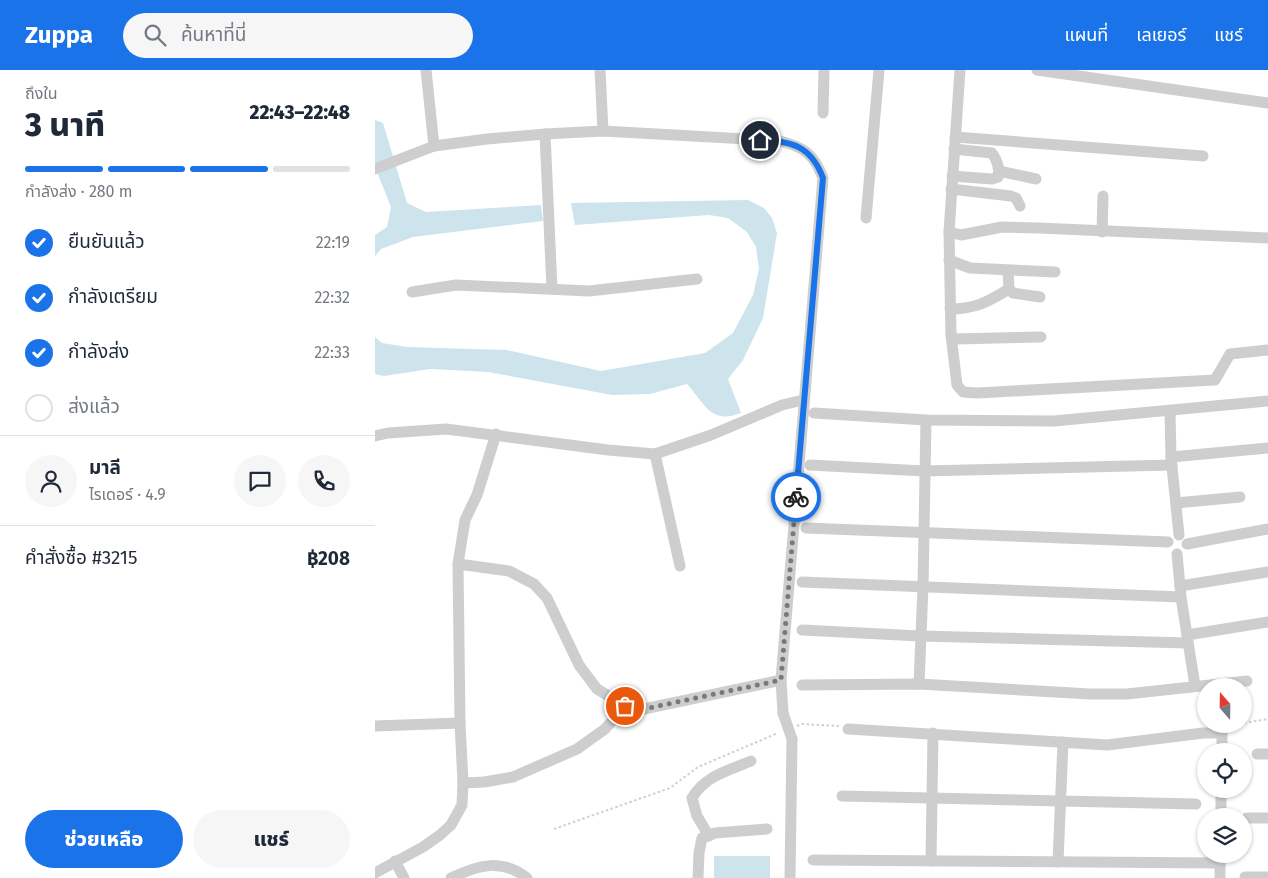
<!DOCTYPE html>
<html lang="th">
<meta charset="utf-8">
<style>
body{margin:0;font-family:"Fira Sans","Noto Sans Thai",sans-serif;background:#f6f6f7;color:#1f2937;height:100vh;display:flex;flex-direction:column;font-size:19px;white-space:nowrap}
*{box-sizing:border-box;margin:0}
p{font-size:16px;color:#747a83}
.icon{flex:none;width:28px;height:28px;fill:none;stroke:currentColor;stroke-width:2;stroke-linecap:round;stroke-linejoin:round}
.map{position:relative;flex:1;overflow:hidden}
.drawer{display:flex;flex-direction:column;background:#fff;width:375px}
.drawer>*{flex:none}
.needle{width:32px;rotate:340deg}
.tools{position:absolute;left:822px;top:608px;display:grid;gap:10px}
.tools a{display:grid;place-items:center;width:55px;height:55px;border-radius:50%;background:#fff;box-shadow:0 1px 4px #0004;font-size:25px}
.pin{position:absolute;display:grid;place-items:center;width:42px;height:42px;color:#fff;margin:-21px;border:2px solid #fff;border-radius:50%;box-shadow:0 1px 5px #0007}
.courier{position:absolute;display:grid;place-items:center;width:50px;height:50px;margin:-25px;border:4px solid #1a73e8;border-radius:50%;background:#fff;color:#222;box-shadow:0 1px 6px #0007}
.head em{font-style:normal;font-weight:800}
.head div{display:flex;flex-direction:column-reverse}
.head{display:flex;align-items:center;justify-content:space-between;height:85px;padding:0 25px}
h1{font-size:32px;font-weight:800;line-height:38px}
.bar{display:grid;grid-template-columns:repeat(4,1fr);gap:8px 5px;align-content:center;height:60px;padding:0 25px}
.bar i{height:6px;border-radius:4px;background:#e0e1e3}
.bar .current{background:#1a73e8}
.bar p{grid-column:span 4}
.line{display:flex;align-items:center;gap:12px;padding:0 25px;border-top:1px solid #e0e1e3}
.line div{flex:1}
.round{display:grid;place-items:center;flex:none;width:52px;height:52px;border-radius:26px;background:#f6f6f7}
ol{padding:0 25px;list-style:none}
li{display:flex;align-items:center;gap:15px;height:55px}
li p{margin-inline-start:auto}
li .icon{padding:5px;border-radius:50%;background:#1a73e8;color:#fff;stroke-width:4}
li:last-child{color:#747a83}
li i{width:28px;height:28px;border:2px solid #e0e1e3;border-radius:50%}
.primary-button{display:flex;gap:10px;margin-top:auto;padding:10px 25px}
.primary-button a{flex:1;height:58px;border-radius:30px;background:#1a73e8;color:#fff;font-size:20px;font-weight:800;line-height:58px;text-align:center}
.primary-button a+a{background:#f6f6f7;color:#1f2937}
header{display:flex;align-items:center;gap:30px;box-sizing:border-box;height:70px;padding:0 25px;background:#1a73e8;color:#fff}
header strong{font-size:24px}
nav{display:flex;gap:28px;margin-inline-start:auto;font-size:18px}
.search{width:350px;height:45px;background:#f6f6f7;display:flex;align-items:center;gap:12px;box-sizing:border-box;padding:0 18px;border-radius:28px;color:#747a83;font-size:19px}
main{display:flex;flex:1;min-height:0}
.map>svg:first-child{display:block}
</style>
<header>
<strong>Zuppa</strong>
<div class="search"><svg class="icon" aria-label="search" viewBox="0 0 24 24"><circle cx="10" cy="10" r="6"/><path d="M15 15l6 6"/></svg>ค้นหาที่นี่</div>
<nav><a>แผนที่</a><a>เลเยอร์</a><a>แชร์</a></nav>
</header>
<main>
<section class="drawer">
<div class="head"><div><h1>3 นาที</h1><p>ถึงใน</p></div><em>22:43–22:48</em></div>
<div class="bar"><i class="current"></i><i class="current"></i><i class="current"></i><i></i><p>กำลังส่ง · 280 m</p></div>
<ol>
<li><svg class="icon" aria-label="check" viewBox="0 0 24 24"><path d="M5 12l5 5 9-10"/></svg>ยืนยันแล้ว<p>22:19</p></li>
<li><svg class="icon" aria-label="check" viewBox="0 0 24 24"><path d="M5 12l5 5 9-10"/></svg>กำลังเตรียม<p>22:32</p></li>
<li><svg class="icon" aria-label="check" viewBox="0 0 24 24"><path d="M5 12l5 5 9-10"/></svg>กำลังส่ง<p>22:33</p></li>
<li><i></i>ส่งแล้ว</li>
</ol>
<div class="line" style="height:90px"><a class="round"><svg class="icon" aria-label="person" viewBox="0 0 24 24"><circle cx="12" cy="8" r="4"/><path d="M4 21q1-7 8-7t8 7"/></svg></a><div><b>มาลี</b><p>ไรเดอร์ · 4.9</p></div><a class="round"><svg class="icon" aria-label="chat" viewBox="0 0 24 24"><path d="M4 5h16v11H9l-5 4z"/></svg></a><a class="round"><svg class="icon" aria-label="phone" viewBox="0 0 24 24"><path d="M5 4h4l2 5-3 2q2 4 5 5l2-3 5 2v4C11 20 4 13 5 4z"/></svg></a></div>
<div class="line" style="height:65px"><div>คำสั่งซื้อ #3215</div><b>฿208</b></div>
<div class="primary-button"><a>ช่วยเหลือ</a><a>แชร์</a></div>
</section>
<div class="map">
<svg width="893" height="808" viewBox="0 0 893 808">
<rect width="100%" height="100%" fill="#fff"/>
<g fill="#cde4ed">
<path d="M0,50L8,53L32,133L51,142L166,135L168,151L38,167L6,179L0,186V165L12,157L16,137L0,97Z"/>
<path d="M373,130L389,138L397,148L402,163L388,248L368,290L353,309L366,343C336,355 330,334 312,314L275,324L237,325L113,302L55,299L9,306L0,304V267L7,273L32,277L132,280L226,301L330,283L358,263L378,225L384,199L381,177L372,162L353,148L334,145L200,155L196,133Z"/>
<rect x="339" y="786" width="56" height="22"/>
</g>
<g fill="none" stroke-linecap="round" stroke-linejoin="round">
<g stroke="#cecece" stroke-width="2" stroke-dasharray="2.5 2.5" stroke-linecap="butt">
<path d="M869,653L893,649"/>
<path d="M852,655L865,654"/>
<path d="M422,656L427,654L464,656"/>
<path d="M179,759L295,718L323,697L403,663"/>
</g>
<g stroke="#cecece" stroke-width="11">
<path d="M51,0L59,76"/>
<path d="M225,0L228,61"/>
<path d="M585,0L574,162L576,265L580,269L666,267"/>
<path d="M662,0L893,33"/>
<path d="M448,43L449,0"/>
<path d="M170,64L177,219"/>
<path d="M580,67L828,86"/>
<path d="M0,99L59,76L112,69L170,64L228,61L405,71C429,77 439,84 448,108L406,610L408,643"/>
<path d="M624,101L661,109"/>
<path d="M577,106L617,109L623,107C625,98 622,90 617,83L579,79"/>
<path d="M576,119L636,126L641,128L645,136"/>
<path d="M491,148L504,0"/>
<path d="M574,162L586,165L627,157L664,158L893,168"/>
<path d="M727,162L728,126"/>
<path d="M574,190L595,198L680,202"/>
<path d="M633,201L634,219L638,223L665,227"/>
<path d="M37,222L81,215L214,221L322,209"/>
<path d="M575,239C600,239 613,232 634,219"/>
<path d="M576,265L582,315L588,322L602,323L840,310L855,284L893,280"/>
<path d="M795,342L796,387L804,465"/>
<path d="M439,343L551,350L679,351L893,331"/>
<path d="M0,366L13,363L71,359L233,380L280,384L336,365L407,335L428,330"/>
<path d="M280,384L305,496"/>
<path d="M796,387L893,378"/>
<path d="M435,395L549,401L797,395"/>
<path d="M801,433L865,427"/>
<path d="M431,458L793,472"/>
<path d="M812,474L893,459"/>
<path d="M802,484L806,527L820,616"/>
<path d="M83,494L134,501L159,514L172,528L204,595L222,619L250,636L269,639L406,610"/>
<path d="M427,512L806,527"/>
<path d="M805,516L893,502"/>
<path d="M427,560L545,566L813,573"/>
<path d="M812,565L893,552"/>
<path d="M544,614L548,517L551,350"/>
<path d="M427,615L544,614L715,624H752L872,611"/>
<path d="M0,656L85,653"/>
<path d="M473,659L732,675L828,663H847V681"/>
<path d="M882,684H893"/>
<path d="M88,713L109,712L138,707L202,679L230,659L250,636"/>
<path d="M467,726L821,734"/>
<path d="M846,746V719"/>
<path d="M872,748H893"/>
<path d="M334,766L322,746L317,728C330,706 352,701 376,691"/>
<path d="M438,790L845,793"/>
<path d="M20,791L29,808"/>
<path d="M556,791L558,663"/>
<path d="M683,792L688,672"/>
<path d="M0,803L48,777L65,765L76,755L87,735L88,713L85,653L83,494L90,450L102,425L121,364"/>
<path d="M870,807H893"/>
<path d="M76,808C103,795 127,788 152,808"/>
<path d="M323,808L324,783L327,768L340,763L392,759"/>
<path d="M415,808L417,669"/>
<path d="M845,808V784"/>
</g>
<path stroke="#cecece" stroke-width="11" d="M408,643L417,669"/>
</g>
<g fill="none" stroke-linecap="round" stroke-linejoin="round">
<path stroke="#797979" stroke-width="5" stroke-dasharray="0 9" d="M250,636L269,639L406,610L421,427"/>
<path stroke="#1a73e8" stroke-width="6" d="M385,70C417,71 436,76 448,108L421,427"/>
</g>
</svg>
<div class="tools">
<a><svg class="needle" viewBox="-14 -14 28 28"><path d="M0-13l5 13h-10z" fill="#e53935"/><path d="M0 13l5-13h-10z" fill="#747a83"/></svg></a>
<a><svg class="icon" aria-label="locate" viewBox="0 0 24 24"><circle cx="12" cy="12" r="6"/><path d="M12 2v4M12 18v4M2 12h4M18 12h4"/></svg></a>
<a><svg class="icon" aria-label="layers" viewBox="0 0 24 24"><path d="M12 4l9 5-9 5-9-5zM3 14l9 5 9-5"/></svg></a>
</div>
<div class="pin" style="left:250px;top:636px;background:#ea580c"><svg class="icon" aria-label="bag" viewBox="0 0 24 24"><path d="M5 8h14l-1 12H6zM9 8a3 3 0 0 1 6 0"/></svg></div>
<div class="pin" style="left:385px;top:70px;background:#1f2937"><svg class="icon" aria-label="home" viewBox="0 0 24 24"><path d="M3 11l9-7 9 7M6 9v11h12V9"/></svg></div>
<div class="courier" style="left:421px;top:427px"><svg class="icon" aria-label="bike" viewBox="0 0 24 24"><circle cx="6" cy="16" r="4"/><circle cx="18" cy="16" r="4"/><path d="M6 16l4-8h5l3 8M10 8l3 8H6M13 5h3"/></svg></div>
</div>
</main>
